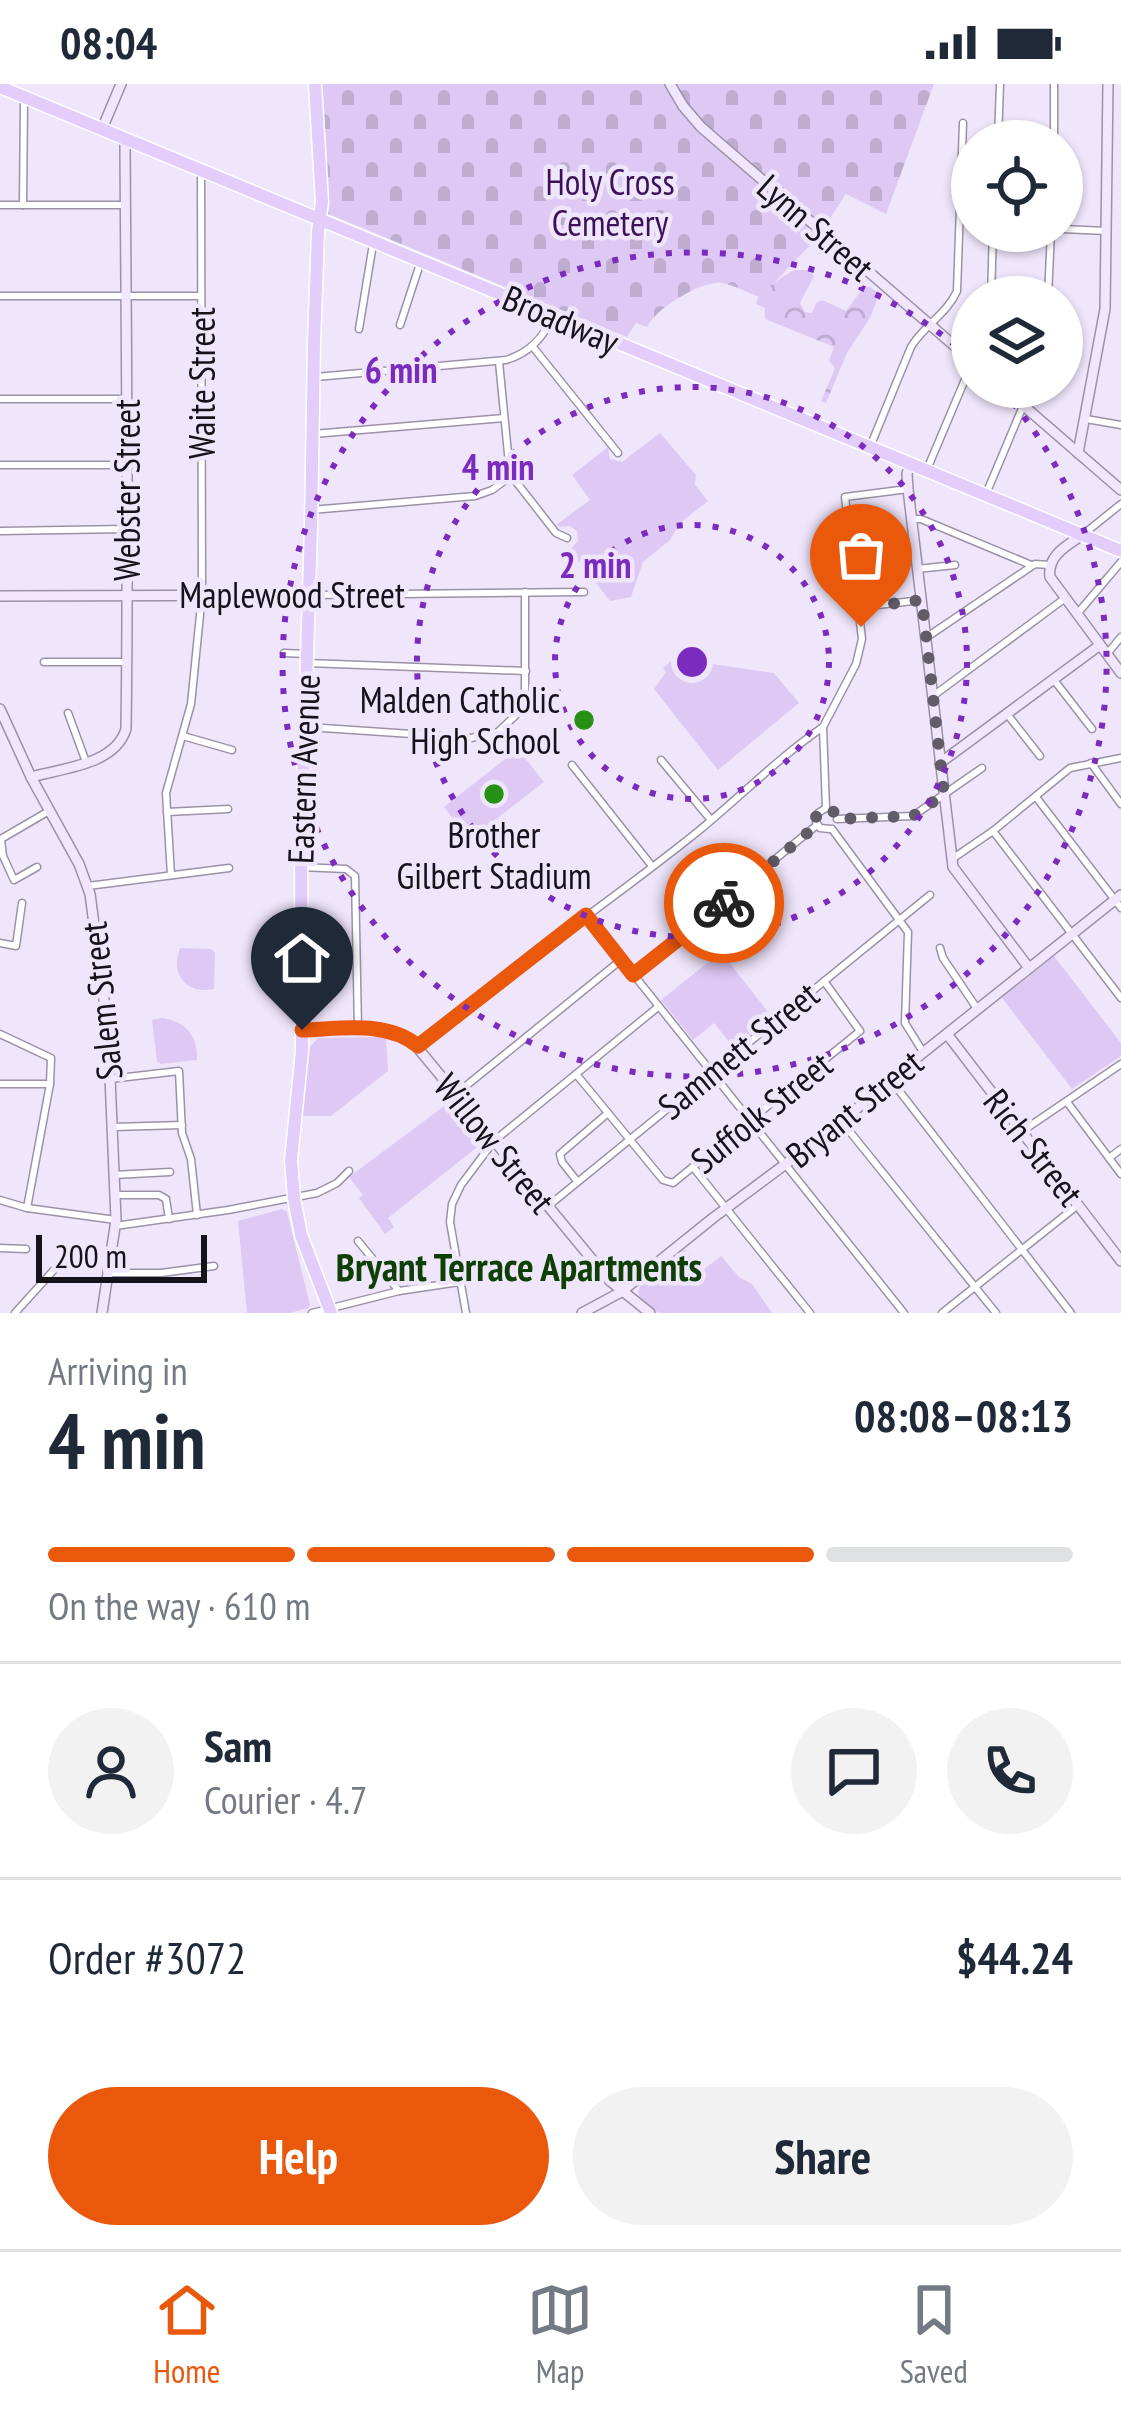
<!DOCTYPE html>
<meta charset="utf-8">
<style>
body{margin:0;font-family:"PT Sans Narrow",sans-serif;background:#f2f2f3;color:#1f2937;height:100vh;display:flex;flex-direction:column;font-size:45px;white-space:nowrap}
*{box-sizing:border-box;margin:0}
p{font-size:39px;color:#747a83}
.icon{flex:none;width:66px;height:66px;fill:none;stroke:currentColor;stroke-width:2;stroke-linecap:round;stroke-linejoin:round}
.map{position:relative;height:1229px;overflow:hidden}
.details{display:flex;flex-direction:column;background:#fff;flex:1}
.details>*{flex:none}
.controls{position:absolute;left:951px;top:36px;display:grid;gap:24px}
.controls a{display:grid;place-items:center;width:132px;height:132px;border-radius:50%;background:#fff;box-shadow:0 3px 9px #0004;font-size:60px}
.scale{position:absolute;left:36px;bottom:30px;width:171px;box-sizing:border-box;padding-left:12px;border:6px solid #16121a;border-top:0;font-size:33px;line-height:42px;white-space:nowrap;color:#16121a;-webkit-text-stroke:9px #f0e6fc;paint-order:stroke}
.pin{position:absolute;display:grid;place-items:center;width:102px;height:102px;color:#fff;margin:-123px -51px;border-radius:50% 50% 50% 0;rotate:-45deg;box-shadow:0 0 12px #0007}
.pin .icon{rotate:45deg}
.courier{position:absolute;display:grid;place-items:center;width:120px;height:120px;margin:-60px;border:9px solid #ea580c;border-radius:50%;background:#fff;color:#222;box-shadow:0 3px 15px #0007}
.headline em{font-style:normal;font-weight:800}
.headline div{display:flex;flex-direction:column-reverse}
.headline{display:flex;align-items:center;justify-content:space-between;height:204px;padding:0 48px}
h1{font-size:78px;font-weight:800;line-height:90px}
.bar{display:grid;grid-template-columns:repeat(4,1fr);gap:18px 12px;align-content:center;height:144px;padding:0 48px}
.bar i{height:15px;border-radius:9px;background:#e0e1e3}
.bar .current{background:#ea580c}
.bar p{grid-column:span 4}
.line{display:flex;align-items:center;gap:30px;padding:0 48px;border-top:3px solid #e0e1e3}
.line div{flex:1}
.round{display:grid;place-items:center;flex:none;width:126px;height:126px;border-radius:63px;background:#f2f2f3}
.cta{display:flex;gap:24px;margin-top:auto;padding:24px 48px}
.cta a{flex:1;height:138px;border-radius:72px;background:#ea580c;color:#fff;font-size:48px;font-weight:800;line-height:138px;text-align:center}
.cta a+a{background:#f2f2f3;color:#1f2937}
.status{display:flex;justify-content:space-between;align-items:center;height:84px;padding:0 60px;background:#fff;direction:ltr}
.status svg{height:33px;fill:currentColor}
.tab-bar{display:flex;justify-content:space-around;align-items:center;height:168px;border-top:3px solid #e0e1e3;background:#fff;font-size:33px;color:#747a83}
.tab-bar a{display:grid;justify-items:center;gap:6px}
.tab-bar .current{color:#ea580c}
.map>svg:first-child{display:block}
</style>
<div class="status"><b>08:04</b><svg viewBox="0 0 49 12"><path d="M0 12V9h3v3zM5 12V6h3v6zM10 12V3h3v9zM15 12V0h3v12zM26 1h20v11H26zM47 4h2v5h-2z"/></svg></div>
<div class="map">
<svg width="1121" height="1229" viewBox="0 0 1121 1229">
<defs>
<pattern id="forest-crowns" width="20" height="18" patternUnits="userSpaceOnUse" patternTransform="scale(3)"><rect width="20" height="18" fill="#dec9f5"/><path d="M2 6a3 3 0 1 1 6 0M12 15a3 3 0 1 1 6 0" fill="none" stroke="#beacd1"/></pattern>
<pattern id="cemetery-stones" width="16" height="16" patternUnits="userSpaceOnUse" patternTransform="scale(3)"><rect width="16" height="16" fill="#dec9f5"/><path d="M2 7V4a2 2 0 0 1 4 0v3zM10 15v-3a2 2 0 0 1 4 0v3z" fill="#beacd1"/></pattern>
</defs>
<rect width="100%" height="100%" fill="#f0e6fc"/>
<path fill="url(#forest-crowns)" d="M794,186H809L814,192L800,219L805,228L812,229L816,219L822,216L846,227L863,204L870,203L879,210L871,232L847,269L826,319L821,317L835,284L829,277L834,263L765,235V224L756,220L760,207Z"/>
<path fill="url(#cemetery-stones)" d="M321,0H934L886,130L846,110L817,154L760,213C748,209 734,201 722,199C702,196 655,225 647,243L636,239L627,253L326,129Z"/>
<g fill="#dec9f5">
<path d="M660,349L696,391L695,401L708,417L680,439L670,456L643,478L631,513L610,517L570,466L578,457L577,447L570,442L560,443L556,441L590,416L572,391L608,363L610,375L622,378Z"/>
<path d="M679,570L684,576L774,589L799,619L718,686L654,605L666,588L663,584Z"/>
<path d="M518,665L544,698L469,756L444,723Z"/>
<path d="M180,864L211,865L215,869L214,905C186,911 170,890 180,864Z"/>
<path d="M721,868L772,933L734,964L714,939L693,956L661,916Z"/>
<path d="M1054,872L1121,959V972L1072,1005L1002,914Z"/>
<path d="M162,934C186,937 198,952 197,976L161,980L157,977L152,936Z"/>
<path d="M386,953L388,987L331,1032H302L310,963L318,954Z"/>
<path d="M451,1017L482,1054L481,1060L388,1134L394,1143L385,1150L359,1114L363,1111L349,1093Z"/>
<path d="M282,1125L287,1128L310,1221L308,1224L290,1229H247L238,1137Z"/>
<path d="M684,1165L702,1187L721,1172L739,1193L752,1200L772,1229H659L642,1218L638,1209L641,1199Z"/>
</g>
<g fill="none" stroke-linecap="round" stroke-linejoin="round">
<defs>
<g id="street">
<path d="M998,57L1000,0"/>
<path d="M1054,57V0"/>
<path d="M0,121H125"/>
<path d="M23,121L24,17"/>
<path d="M1062,145L1107,147"/>
<path d="M0,212H201"/>
<path d="M991,213L993,147"/>
<path d="M1048,213L1051,147"/>
<path d="M400,241L421,177"/>
<path d="M359,245L373,160"/>
<path d="M533,263L618,369"/>
<path d="M499,278L510,390L556,449L567,454"/>
<path d="M316,293L506,276C529,269 543,255 552,233"/>
<path d="M0,315H127"/>
<path d="M1086,335L1121,341"/>
<path d="M313,350L504,334"/>
<path d="M870,363L911,263C923,242 947,230 957,207L963,39"/>
<path d="M0,381H126"/>
<path d="M928,383L972,279"/>
<path d="M986,410L1031,303"/>
<path d="M311,426L475,412L492,406L511,392"/>
<path d="M912,435H921L1031,481"/>
<path d="M0,447L126,445"/>
<path d="M1085,449L1121,420"/>
<path d="M917,485L955,481"/>
<path d="M311,511L584,508"/>
<path d="M860,523L922,516"/>
<path d="M1077,530L1121,478"/>
<path d="M927,553L1035,480L1049,481"/>
<path d="M284,569L307,570"/>
<path d="M1107,570L1121,553"/>
<path d="M44,578H126"/>
<path d="M307,579L526,587"/>
<path d="M1054,596L1092,645"/>
<path d="M933,612L1064,515"/>
<path d="M68,629L86,678"/>
<path d="M1007,630L1040,672"/>
<path d="M308,643L471,654L498,648L516,631L525,611V508"/>
<path d="M183,652L232,666"/>
<path d="M661,676L711,736"/>
<path d="M1091,679L1121,720"/>
<path d="M572,681L652,782"/>
<path d="M1036,713L1121,824"/>
<path d="M826,724L823,643L856,580L862,555L845,413L908,405"/>
<path d="M826,724L818,729L816,738L820,744L830,745"/>
<path d="M167,728L228,725"/>
<path d="M837,735L913,732L982,684"/>
<path d="M832,745L908,848L905,939L923,968"/>
<path d="M993,747L1121,914"/>
<path d="M952,775L993,747L1070,684L1121,674"/>
<path d="M37,783L14,796L3,772L1,755L49,727"/>
<path d="M300,783L346,785L355,792L358,945"/>
<path d="M171,791L166,709L191,620L202,511L201,90"/>
<path d="M88,802L229,784"/>
<path d="M586,831L904,1229"/>
<path d="M0,859L16,862L22,819"/>
<path d="M940,864L943,874L978,926"/>
<path d="M633,891L817,741"/>
<path d="M0,950L51,974L50,1000L27,1124"/>
<path d="M418,962C507,887 605,822 696,749C739,714 778,674 823,643"/>
<path d="M576,990L663,1096L673,1099L860,947L824,897"/>
<path d="M110,995L179,987L182,1049L191,1075L197,1131"/>
<path d="M890,995L1071,1229"/>
<path d="M0,1000H50"/>
<path d="M456,1010L621,876"/>
<path d="M1067,1018L1121,1090"/>
<path d="M842,1038L996,1229"/>
<path d="M113,1043L182,1041"/>
<path d="M1021,1048L1121,980"/>
<path d="M1109,1074L1121,1065"/>
<path d="M693,1083L810,1229"/>
<path d="M114,1091L170,1088"/>
<path d="M577,1097L562,1078L560,1070L608,1029"/>
<path d="M115,1111H159L166,1115L169,1135"/>
<path d="M0,1116L27,1124L116,1136"/>
<path d="M547,1123L930,811"/>
<path d="M115,1142L228,1126L317,1109L337,1099L349,1087"/>
<path d="M358,1157L399,1207"/>
<path d="M0,1164L26,1165"/>
<path d="M109,1189H161L214,1182"/>
<path d="M15,1229L70,1168"/>
<path d="M312,1229L399,1207L459,1198"/>
<path d="M466,1229L450,1138L452,1120L461,1101L494,1057L658,923"/>
<path d="M942,1229L1078,1121"/>
</g>
<g id="secondary">
<path d="M670,0L683,22L701,43L972,277"/>
<path d="M102,45L121,0"/>
<path d="M1002,303L1121,406"/>
<path d="M1078,369L1105,225L1108,0"/>
<path d="M910,379L907,390L908,405L953,783L1029,884"/>
<path d="M1082,451C1066,462 1047,472 1050,493L1121,589"/>
<path d="M0,512L309,511"/>
<path d="M0,625L31,693L79,780L90,810L108,946L116,1136L102,1229"/>
<path d="M940,679L1100,561"/>
<path d="M31,693C63,684 115,681 126,645C129,448 126,251 125,55"/>
<path d="M302,946C337,946 382,937 412,957L609,1196L650,1229"/>
<path d="M947,950L1121,1177"/>
<path d="M582,1229L621,1208L713,1134L842,1038L890,995L1121,811"/>
</g>
<g id="primary">
<path d="M315,0L322,118L318,148L314,259L311,443L301,768L302,967L291,1076L294,1114L301,1151L331,1229"/>
<path d="M0,3L1121,467"/>
</g>
</defs>
<use href="#street" stroke="#9c92a7" stroke-width="9"/>
<use href="#secondary" stroke="#9c92a7" stroke-width="12"/>
<use href="#primary" stroke="#fff" stroke-width="15"/>
<use href="#street" stroke="#fff" stroke-width="6"/>
<use href="#secondary" stroke="#f1e6fd" stroke-width="9"/>
<use href="#primary" stroke="#e3cdfb" stroke-width="12"/>
</g>
<g fill="none" stroke-linecap="round" stroke-linejoin="round">
<path stroke="#625c69" stroke-width="12" stroke-dasharray="0 21.6" d="M724,819L817,741L816,732L823,725L834,728L837,735L913,732L944,710L922,516L859,524L861,543"/>
<path stroke="#ea580c" stroke-width="15" d="M302,946C340,945 387,936 418,962L586,831L633,891L724,819"/>
</g>
<g fill="none" stroke="#7b2cbf" stroke-width="6" stroke-dasharray="6 12">
<circle cx="692" cy="578" r="137"/>
<circle cx="692" cy="578" r="275"/>
<path d="M1001 305A412 412 0 1 1 970 274"/>
</g>
<g fill="#279116" stroke="#f0e6fc" stroke-width="4.5">
<circle cx="584" cy="636" r="12"/>
<circle cx="494" cy="710" r="12"/>
</g>
<g text-anchor="middle" dominant-baseline="central" stroke-width="9" stroke-linejoin="round" paint-order="stroke">
<g font-size="36" fill="#3b1159" stroke="#f0e6fc">
<text x="610" y="97">Holy Cross<tspan x="610" dy="41">Cemetery</tspan></text>
</g>
<g font-size="36" fill="#16121a" stroke="#f0e6fc">
<text transform="translate(816 143) rotate(41)">Lynn Street</text>
<text transform="translate(561 235) rotate(23)">Broadway</text>
<text transform="translate(201 299) rotate(-90)">Waite Street</text>
<text transform="translate(126 406) rotate(-90)">Webster Street</text>
<text x="292" y="510">Maplewood Street</text>
<text transform="translate(303 685) rotate(-88)">Eastern Avenue</text>
<text transform="translate(101 917) rotate(-96)">Salem Street</text>
<text transform="translate(738 966) rotate(-39)">Sammett Street</text>
<text transform="translate(854 1024) rotate(-39)">Bryant Street</text>
<text transform="translate(761 1028) rotate(-39)">Suffolk Street</text>
<text transform="translate(495 1059) rotate(51)">Willow Street</text>
<text transform="translate(1034 1063) rotate(52)">Rich Street</text>
</g>
<g font-size="36" fill="#16121a" stroke="#f0e6fc" text-anchor="end">
<text x="560" y="615">Malden Catholic<tspan x="560" dy="41">High School</tspan></text>
<text x="494" y="750" text-anchor="middle">Brother<tspan x="494" dy="41">Gilbert Stadium</tspan></text>
</g>
<g font-size="39" font-weight="bold" fill="#0e4006" stroke="#f0e6fc">
<text x="519" y="1182">Bryant Terrace Apartments</text>
</g>
</g>
<circle cx="692" cy="578" r="18" fill="#7b2cbf" stroke="#f0e6fc" stroke-width="6"/>
<g font-size="36" text-anchor="middle" font-weight="bold" fill="#7b2cbf" stroke="#f0e6fc" stroke-width="9" stroke-linejoin="round" paint-order="stroke">
<text x="401" y="299">6 min</text>
<text x="498" y="396">4 min</text>
<text x="595" y="494">2 min</text>
</g>
</svg>
<div class="controls">
<a><svg class="icon" aria-label="locate" viewBox="0 0 24 24"><circle cx="12" cy="12" r="6"/><path d="M12 2v4M12 18v4M2 12h4M18 12h4"/></svg></a>
<a><svg class="icon" aria-label="layers" viewBox="0 0 24 24"><path d="M12 4l9 5-9 5-9-5zM3 14l9 5 9-5"/></svg></a>
</div>
<div class="scale">200 m</div>
<div class="pin" style="left:861px;top:543px;background:#ea580c"><svg class="icon" aria-label="bag" viewBox="0 0 24 24"><path d="M5 8h14l-1 12H6zM9 8a3 3 0 0 1 6 0"/></svg></div>
<div class="pin" style="left:302px;top:946px;background:#1f2937"><svg class="icon" aria-label="home" viewBox="0 0 24 24"><path d="M3 11l9-7 9 7M6 9v11h12V9"/></svg></div>
<div class="courier" style="left:724px;top:819px"><svg class="icon" aria-label="bike" viewBox="0 0 24 24"><circle cx="6" cy="16" r="4"/><circle cx="18" cy="16" r="4"/><path d="M6 16l4-8h5l3 8M10 8l3 8H6M13 5h3"/></svg></div>
</div>
<section class="details">
<div class="headline"><div><h1>4 min</h1><p>Arriving in</p></div><em>08:08–08:13</em></div>
<div class="bar"><i class="current"></i><i class="current"></i><i class="current"></i><i></i><p>On the way · 610 m</p></div>
<div class="line" style="height:216px"><a class="round"><svg class="icon" aria-label="person" viewBox="0 0 24 24"><circle cx="12" cy="8" r="4"/><path d="M4 21q1-7 8-7t8 7"/></svg></a><div><b>Sam</b><p>Courier · 4.7</p></div><a class="round"><svg class="icon" aria-label="chat" viewBox="0 0 24 24"><path d="M4 5h16v11H9l-5 4z"/></svg></a><a class="round"><svg class="icon" aria-label="phone" viewBox="0 0 24 24"><path d="M5 4h4l2 5-3 2q2 4 5 5l2-3 5 2v4C11 20 4 13 5 4z"/></svg></a></div>
<div class="line" style="height:156px"><div>Order #3072</div><b>$44.24</b></div>
<div class="cta"><a>Help</a><a>Share</a></div>
</section>
<nav class="tab-bar">
<a class="current"><svg class="icon" aria-label="home" viewBox="0 0 24 24"><path d="M3 11l9-7 9 7M6 9v11h12V9"/></svg>Home</a>
<a><svg class="icon" aria-label="map" viewBox="0 0 24 24"><path d="M3 6l6-2 6 2 6-2v14l-6 2-6-2-6 2zM9 4v14M15 6v14"/></svg>Map</a>
<a><svg class="icon" aria-label="saved" viewBox="0 0 24 24"><path d="M7 4h10v16l-5-4-5 4z"/></svg>Saved</a>
</nav>
